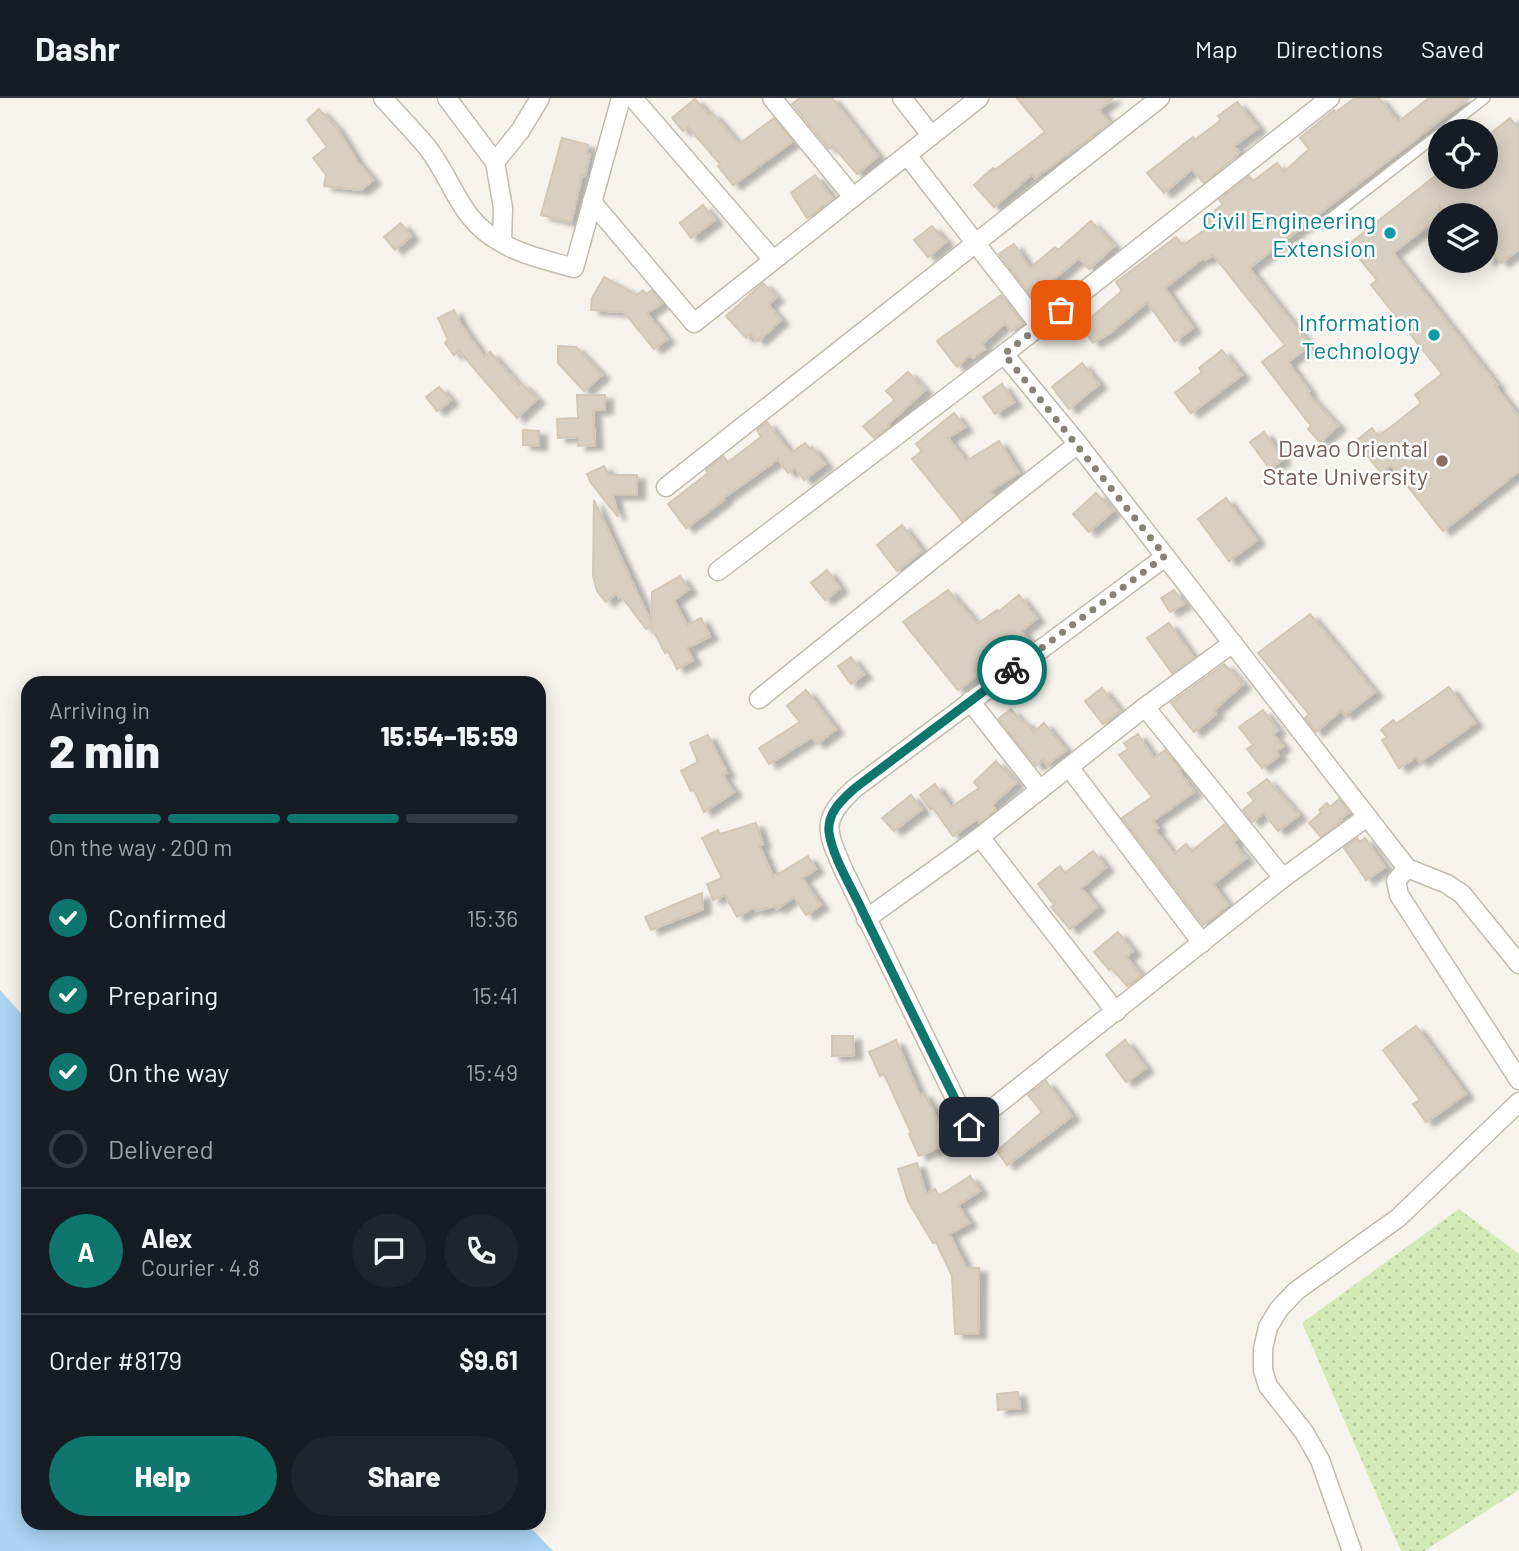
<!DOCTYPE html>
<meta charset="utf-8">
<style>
body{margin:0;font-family:Barlow,sans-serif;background:#20242c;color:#f1f3f6;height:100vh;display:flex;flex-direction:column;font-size:26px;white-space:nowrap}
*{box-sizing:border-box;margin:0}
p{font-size:23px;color:#9ea1a6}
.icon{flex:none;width:38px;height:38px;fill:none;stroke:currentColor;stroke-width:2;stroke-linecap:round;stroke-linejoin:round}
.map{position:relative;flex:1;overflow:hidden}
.details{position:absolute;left:21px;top:578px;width:525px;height:854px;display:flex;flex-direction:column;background:#171b24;border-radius:21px;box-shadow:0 4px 18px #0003}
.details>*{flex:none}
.buttons{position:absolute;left:1428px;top:21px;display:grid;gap:14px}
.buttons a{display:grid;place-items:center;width:70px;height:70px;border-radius:50%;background:#171b24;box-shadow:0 4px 18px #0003;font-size:35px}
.pin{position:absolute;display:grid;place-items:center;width:60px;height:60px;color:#fff;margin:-30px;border-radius:14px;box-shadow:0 4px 10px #0006}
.courier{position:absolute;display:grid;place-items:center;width:70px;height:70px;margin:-35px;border:5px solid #0f766e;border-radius:50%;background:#fff;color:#222;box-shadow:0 2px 9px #0007}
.overview em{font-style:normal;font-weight:800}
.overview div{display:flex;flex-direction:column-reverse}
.overview{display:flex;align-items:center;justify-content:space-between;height:119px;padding:0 28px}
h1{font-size:46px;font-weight:800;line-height:52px}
.bar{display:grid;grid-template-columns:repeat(4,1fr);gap:10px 7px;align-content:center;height:84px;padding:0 28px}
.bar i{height:9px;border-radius:5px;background:#363941}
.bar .selected{background:#0f766e}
.bar p{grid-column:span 4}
.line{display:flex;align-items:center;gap:18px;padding:0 28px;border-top:2px solid #363941}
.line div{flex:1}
.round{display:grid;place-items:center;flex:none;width:74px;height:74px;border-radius:37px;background:#20242c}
ol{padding:0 28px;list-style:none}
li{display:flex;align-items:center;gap:21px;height:77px}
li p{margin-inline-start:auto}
li .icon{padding:7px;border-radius:50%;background:#0f766e;color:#fff;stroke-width:4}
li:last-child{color:#9ea1a6}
li i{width:38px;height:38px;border:4px solid #363941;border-radius:50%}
.cta{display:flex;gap:14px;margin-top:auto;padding:14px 28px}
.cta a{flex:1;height:80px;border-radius:42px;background:#0f766e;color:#fff;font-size:28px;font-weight:800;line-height:80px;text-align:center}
.cta a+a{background:#20242c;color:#f1f3f6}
header{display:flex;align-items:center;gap:42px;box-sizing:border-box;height:98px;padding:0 35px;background:#171b24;border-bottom:2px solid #363941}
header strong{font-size:33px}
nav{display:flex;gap:38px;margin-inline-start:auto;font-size:24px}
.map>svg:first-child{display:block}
</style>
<header>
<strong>Dashr</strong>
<nav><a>Map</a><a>Directions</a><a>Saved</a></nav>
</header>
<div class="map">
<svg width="1519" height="1453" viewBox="0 0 1519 1453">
<defs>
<pattern id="grass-dots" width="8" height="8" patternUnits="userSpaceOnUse" patternTransform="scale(1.75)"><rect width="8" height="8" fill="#d2eab5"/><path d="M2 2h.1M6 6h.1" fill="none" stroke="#b6ca9c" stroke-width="1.8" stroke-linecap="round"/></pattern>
<filter id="shadow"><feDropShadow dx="8" dy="4.5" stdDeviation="2" flood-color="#0004"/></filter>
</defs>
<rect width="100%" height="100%" fill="#f6f3ec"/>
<path fill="url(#grass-dots)" d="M1459,1111L1519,1156V1392L1424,1453H1401L1302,1225Z"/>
<path fill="#a9d4f2" d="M0,892L28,923V1424L526,1425L553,1453H0Z"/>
<g fill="#d8cfc1" stroke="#d3c7b4" stroke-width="2" filter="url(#shadow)">
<path d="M800,0H832L878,58L857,76L833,48L829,51L792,6Z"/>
<path d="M1017,0H1113L1099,12L1110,25L1035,80L1032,76L994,109L974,87L993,70L995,72L1045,34Z"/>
<path d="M1355,0H1379L1398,24L1429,0H1469L1249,170L1310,247L1288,264L1309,293L1307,295L1338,328L1320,344L1308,331L1311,328L1262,264L1285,247L1213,157L1205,162L1204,159L1165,190L1193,230L1175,243L1147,204L1110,235L1093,245L1081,228L1122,193L1116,184L1176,139L1183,147L1209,129L1203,122L1223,106L1219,102L1249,78L1253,83L1277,65L1284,74L1309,51L1300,40L1334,12L1336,14Z"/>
<path d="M695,1L709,17L712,15L739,46L774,20L793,43L733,87L718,68L720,66L688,29L683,33L672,20Z"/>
<path d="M1237,4L1258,30L1234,48L1239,54L1235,58L1236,59L1204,85L1192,71L1164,95L1147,75L1193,39L1195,42L1221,22L1218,18Z"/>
<path d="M319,11L337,30L357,63L373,82L361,92L324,88L326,77L313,60L327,49L307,22Z"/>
<path d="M1510,20L1519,31V151L1501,165L1495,157L1486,164V117H1448L1440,108V118L1393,155L1497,287L1495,288L1519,319V373L1443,433L1391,367L1381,375L1356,343L1372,330L1378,338L1391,329L1421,305L1415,297L1442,276L1371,187L1377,182L1348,147L1440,74V79H1486V39Z"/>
<path d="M562,40L588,47L586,55L590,56L585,78L582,77L571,124L541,117Z"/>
<path d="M815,77L833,101L807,120L791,95Z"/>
<path d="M703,107L715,122L691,140L680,125Z"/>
<path d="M1091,123L1114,148L1089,171L1079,160L1043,190L1053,202L1042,212L999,156L1014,146L1030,170L1055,149L1058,152Z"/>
<path d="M401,125L411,138L395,152L384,139Z"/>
<path d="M932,128L946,144L928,159L914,142Z"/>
<path d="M604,179L637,197L643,192L646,196L652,192L662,205L647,215L667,241L654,251L624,214L591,212L592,200Z"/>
<path d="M763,185L776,199L768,207L781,222L758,243L751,236L746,240L726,218Z"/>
<path d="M1001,197L1023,225L1011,233L1005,225L982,246L985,251L973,260L970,257L957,269L937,243Z"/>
<path d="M454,212L460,225L484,259L490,254L519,287L521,285L537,301L517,320L459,253L454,257L445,245L448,242L438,220Z"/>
<path d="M558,248L576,249L602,277L584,293L558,265Z"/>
<path d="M1222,252L1242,277L1191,315L1175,295L1202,274L1199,270Z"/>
<path d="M1082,265L1099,286L1069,311L1052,289Z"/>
<path d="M908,274L925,292L887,327L889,329L874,340L863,328L895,302L886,293Z"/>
<path d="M1002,286L1014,304L995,316L983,299Z"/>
<path d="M439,289L451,302L437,313L426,299Z"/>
<path d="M577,297H605V312H593L595,347L578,348V339L558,340L557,321L578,320Z"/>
<path d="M954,315L965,329L948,340L966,363L999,343L1019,375L990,393L994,398L962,423L912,361L922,353L916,346Z"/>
<path d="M767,324L791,355L805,345L810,351L812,349L825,366L804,382L795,370L788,375L778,361L723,400L724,402L686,430L668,406L708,375L706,372L723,358L728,364L761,339L757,332Z"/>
<path d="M523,332L539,333V348L523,347Z"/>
<path d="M1264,334L1283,361L1270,371L1250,344Z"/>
<path d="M604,368L609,377H637V397H613L618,419L591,385L587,376Z"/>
<path d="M1096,395L1113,413L1089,434L1073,416Z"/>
<path d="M1226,400L1257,442L1229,463L1198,421Z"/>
<path d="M594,402L651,524L652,494L680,478L689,491L674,502L687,527L701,520L710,538L687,550L693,562L677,571L668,553L665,555L651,528L646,531L622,499L619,500L617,495L606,504L597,493L593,478Z"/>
<path d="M902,427L922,453L897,473L877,447Z"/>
<path d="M827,472L840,490L825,502L811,485Z"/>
<path d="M948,492L977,526L997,512L998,514L1019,497L1037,520L1021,533L1030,545L1014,558L1012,555L994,570L991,567L958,592L903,524Z"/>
<path d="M1174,492L1184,506L1170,514L1161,500Z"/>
<path d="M1310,516L1375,594L1345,617L1341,612L1316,634L1305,620L1309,616L1258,555Z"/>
<path d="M1169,525L1194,560L1172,575L1147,540Z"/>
<path d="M851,559L864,576L851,586L838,568Z"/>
<path d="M1224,566L1243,586L1214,612L1216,616L1194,634L1171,605Z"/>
<path d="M1449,589L1475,625L1420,664L1416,659L1399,670L1382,642L1387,639L1381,632L1393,622L1396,626Z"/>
<path d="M1102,590L1120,613L1103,626L1085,603Z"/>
<path d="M806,592L836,631L817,646L812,639L769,666L759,650L800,624L787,608Z"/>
<path d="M1011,611L1022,624L1024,623L1034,634L1044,625L1066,652L1047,667L1043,661L1036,668L998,621Z"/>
<path d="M1263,612L1278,632L1273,636L1283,648L1276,653L1279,658L1262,670L1247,651L1253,647L1239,629Z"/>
<path d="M1138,636L1154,660L1165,652L1181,671L1179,673L1194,694L1153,723L1158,730L1155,732L1174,756L1186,746L1192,753L1225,726L1237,741L1233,744L1246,760L1213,786L1228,807L1203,827L1122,720L1152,699L1119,657L1128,651L1124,645Z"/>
<path d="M708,637L727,675L722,677L734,694L704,714L694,692L691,693L681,673L698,664L690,645Z"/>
<path d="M996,663L1016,685L992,707L996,712L980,725L977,721L953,738L933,710L931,712L920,697L935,686L951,709L979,690L974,684Z"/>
<path d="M1267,681L1299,717L1278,733L1264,715L1252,724L1243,712L1254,703L1248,695Z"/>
<path d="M911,697L922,711L894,733L882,720Z"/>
<path d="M1339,701L1349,714L1340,721L1342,723L1321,739L1309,725L1321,715L1319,712L1327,705L1330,709Z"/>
<path d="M756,725L763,746L759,747L773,779L808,758L816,771L802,780L821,807L806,817L794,799L777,811L775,808L756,813L755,809L737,819L725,797L713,802L707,786L722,780L702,740L718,732L720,736Z"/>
<path d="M1357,740L1360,744L1365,740L1385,769L1366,782L1344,750Z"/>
<path d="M1093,753L1106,769L1081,790L1097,809L1070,831L1051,809L1054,807L1038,786L1060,768L1065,775Z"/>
<path d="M702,795L703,811L651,832L645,819Z"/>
<path d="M1118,834L1133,853L1126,859L1141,877L1127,888L1112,870L1109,872L1094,854Z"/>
<path d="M1416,928L1466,996L1426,1024L1413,1006L1420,1002L1383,952Z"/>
<path d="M832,938H853L854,957L832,958Z"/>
<path d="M896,942L920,998L924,995L938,1023L941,1022L951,1044L919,1058L909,1036L911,1035L884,976L880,978L869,954Z"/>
<path d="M1125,942L1146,970L1126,984L1106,957Z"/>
<path d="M1046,983L1072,1018L1007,1067L997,1053L1042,1014L1028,997Z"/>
<path d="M917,1065L926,1096L935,1091L939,1098L970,1078L980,1093L958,1107L969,1125L949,1136L966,1169L979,1170L978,1236H955L952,1178L936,1144L933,1145L908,1103L898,1071Z"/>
<path d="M1018,1294L1020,1310L998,1312L997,1296Z"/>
</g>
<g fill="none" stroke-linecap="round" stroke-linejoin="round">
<defs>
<g id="service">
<path d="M1443,33L1485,0"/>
<path d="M1323,126L1440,35"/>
</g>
<g id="minor">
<path d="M383,0C397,16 413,32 427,49C455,85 458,121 502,145C524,158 551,163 574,170L621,0"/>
<path d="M447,0L495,64L503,110L502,145"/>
<path d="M633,0L773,162"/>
<path d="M772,0L853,99"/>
<path d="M902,0L931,37"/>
<path d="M907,57L1040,228"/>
<path d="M495,64L520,33L540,0"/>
<path d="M592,104L694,225L979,0"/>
<path d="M1004,256L1078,346L1407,770L1447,786L1462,796L1519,866"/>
<path d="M666,389L1160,0"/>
<path d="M1165,459L855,690C820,722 826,732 844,773L969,1029L1283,780L1367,719"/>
<path d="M718,473L1004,256L1330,0"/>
<path d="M759,601L999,408L1078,346"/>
<path d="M970,603L1040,692"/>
<path d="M1145,609L1283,780"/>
<path d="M1069,669L1202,845"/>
<path d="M980,739L1116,914"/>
<path d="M1407,770L1396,783L1399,797L1519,982"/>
<path d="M866,821L980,739L1145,609L1233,545"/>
<path d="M1352,1453L1320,1362L1304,1334L1268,1288L1263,1272V1251L1268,1229L1279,1211L1296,1193L1398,1120L1519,1004"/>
</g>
</defs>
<use href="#service" stroke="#c2bbae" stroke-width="12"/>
<use href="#minor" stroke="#c2bbae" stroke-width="21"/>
<use href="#service" stroke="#fff" stroke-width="9"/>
<use href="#minor" stroke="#fff" stroke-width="18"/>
</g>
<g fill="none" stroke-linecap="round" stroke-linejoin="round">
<path stroke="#878178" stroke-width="7" stroke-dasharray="0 12.6" d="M1012,572L1165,458L1004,256L1061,212"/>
<path stroke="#0f766e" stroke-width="9" d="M969,1029C933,957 897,885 862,812C852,790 832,758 829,734C827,714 843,701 855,690L1012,572"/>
</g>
<g fill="#0f9aa8" stroke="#fff" stroke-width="2.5">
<circle cx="1390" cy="135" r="7"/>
<circle cx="1434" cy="237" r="7"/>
</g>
<circle fill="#8d6e63" stroke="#fff" stroke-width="2.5" cx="1442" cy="363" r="7"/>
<g text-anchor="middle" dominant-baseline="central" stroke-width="5" stroke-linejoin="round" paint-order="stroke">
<g font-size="24" fill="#0d838f" stroke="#fff" text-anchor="end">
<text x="1376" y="121">Civil Engineering<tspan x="1376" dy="28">Extension</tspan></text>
<text x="1420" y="223">Information<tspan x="1420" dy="28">Technology</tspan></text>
</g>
<g font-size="24" fill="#785e54" stroke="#fff" text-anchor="end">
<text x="1428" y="349">Davao Oriental<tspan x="1428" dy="28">State University</tspan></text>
</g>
</g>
</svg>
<div class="buttons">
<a><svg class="icon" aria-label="locate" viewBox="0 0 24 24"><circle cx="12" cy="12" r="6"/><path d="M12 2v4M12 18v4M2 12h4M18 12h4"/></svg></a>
<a><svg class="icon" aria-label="layers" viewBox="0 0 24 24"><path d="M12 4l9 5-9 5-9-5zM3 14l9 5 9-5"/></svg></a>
</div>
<div class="pin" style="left:1061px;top:212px;background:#ea580c"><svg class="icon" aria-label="bag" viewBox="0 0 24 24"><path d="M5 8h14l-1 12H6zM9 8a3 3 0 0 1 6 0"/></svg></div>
<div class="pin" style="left:969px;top:1029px;background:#1f2937"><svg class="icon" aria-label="home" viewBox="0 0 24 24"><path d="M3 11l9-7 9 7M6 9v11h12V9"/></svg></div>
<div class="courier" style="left:1012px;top:572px"><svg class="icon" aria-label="bike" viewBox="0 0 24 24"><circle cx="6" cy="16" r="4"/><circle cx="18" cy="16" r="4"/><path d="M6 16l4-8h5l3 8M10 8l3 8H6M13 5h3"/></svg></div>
<section class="details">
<div class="overview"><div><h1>2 min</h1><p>Arriving in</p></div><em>15:54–15:59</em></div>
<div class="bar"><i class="selected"></i><i class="selected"></i><i class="selected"></i><i></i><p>On the way · 200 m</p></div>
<ol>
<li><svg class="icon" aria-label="check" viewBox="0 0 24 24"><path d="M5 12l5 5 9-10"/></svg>Confirmed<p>15:36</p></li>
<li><svg class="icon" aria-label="check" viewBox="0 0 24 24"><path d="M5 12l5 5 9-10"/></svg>Preparing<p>15:41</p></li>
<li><svg class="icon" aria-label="check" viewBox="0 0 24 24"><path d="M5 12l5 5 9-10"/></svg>On the way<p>15:49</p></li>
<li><i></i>Delivered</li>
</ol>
<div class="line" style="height:126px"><b class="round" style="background:#0f766e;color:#fff">A</b><div><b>Alex</b><p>Courier · 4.8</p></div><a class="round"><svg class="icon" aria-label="chat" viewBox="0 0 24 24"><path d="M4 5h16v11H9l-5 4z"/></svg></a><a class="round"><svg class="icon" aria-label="phone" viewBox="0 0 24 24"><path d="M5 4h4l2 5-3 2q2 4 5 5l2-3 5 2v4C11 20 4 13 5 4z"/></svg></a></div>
<div class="line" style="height:91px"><div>Order #8179</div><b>$9.61</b></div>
<div class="cta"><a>Help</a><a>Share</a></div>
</section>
</div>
